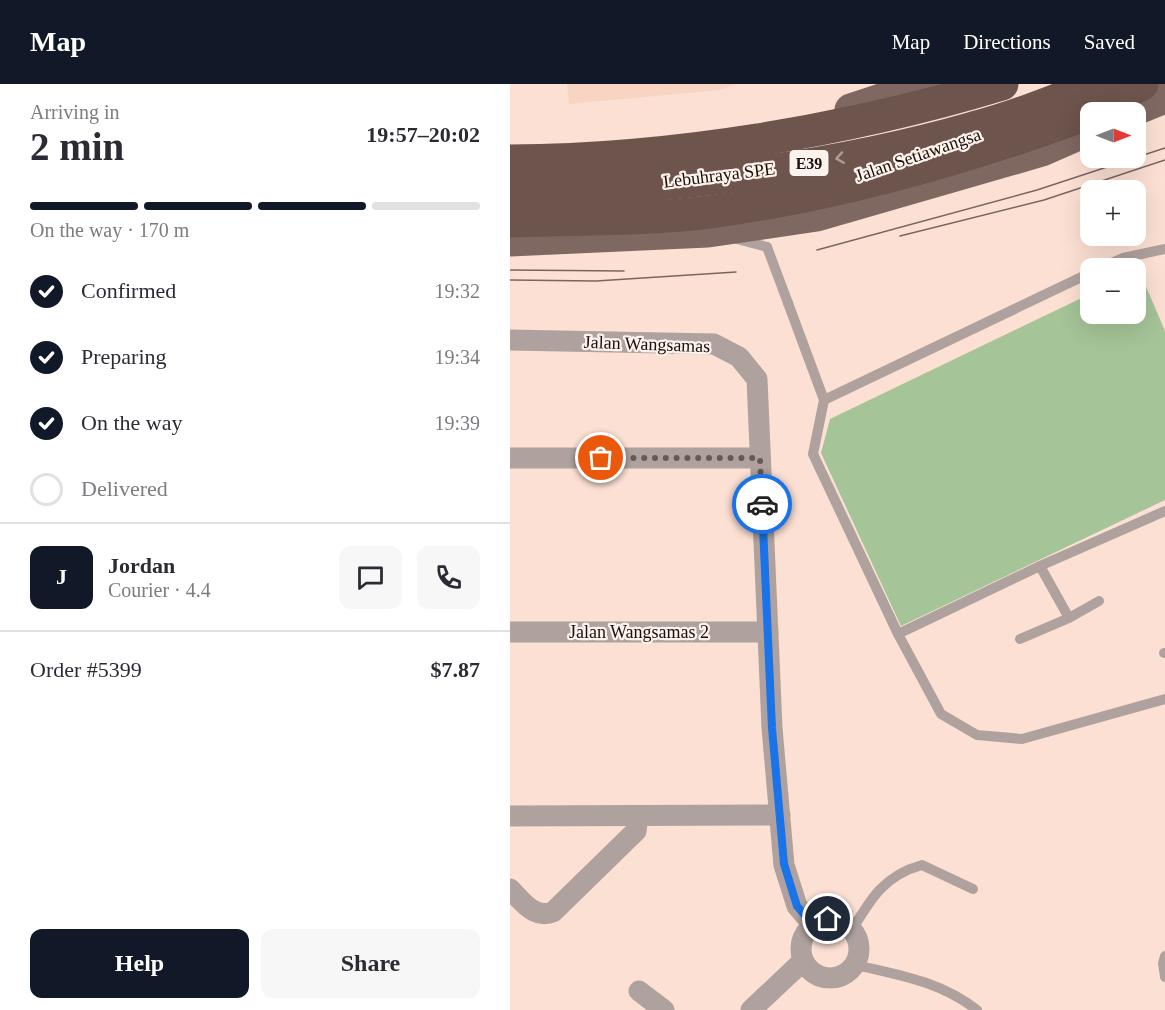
<!DOCTYPE html>
<meta charset="utf-8">
<style>
body{margin:0;font-family:"Times New Roman",serif;background:#f7f7f7;color:#2b2b33;height:100vh;display:flex;flex-direction:column;font-size:22px;white-space:nowrap}
*{box-sizing:border-box;margin:0}
p{font-size:20px;color:#7c7c81}
.icon{flex:none;width:33px;height:33px;fill:none;stroke:currentColor;stroke-width:2;stroke-linecap:round;stroke-linejoin:round}
.map{position:relative;flex:1;overflow:hidden}
.panel{display:flex;flex-direction:column;background:#fff;width:510px}
.panel>*{flex:none}
.needle{width:39px;rotate:90deg}
.fabs{position:absolute;left:570px;top:18px;display:grid;gap:12px}
.fabs a{display:grid;place-items:center;width:66px;height:66px;border-radius:12px;background:#fff;box-shadow:0 6px 24px #0002;font-size:30px}
.pin{position:absolute;display:grid;place-items:center;width:51px;height:51px;color:#fff;margin:-26px;border:3px solid #fff;border-radius:50%;box-shadow:0 2px 6px #0007}
.courier{position:absolute;display:grid;place-items:center;width:60px;height:60px;margin:-30px;border:4px solid #1a73e8;border-radius:50%;background:#fff;color:#222;box-shadow:0 2px 8px #0007}
.head em{font-style:normal;font-weight:700}
.head div{display:flex;flex-direction:column-reverse}
.head{display:flex;align-items:center;justify-content:space-between;height:102px;padding:0 30px}
h1{font-size:39px;font-weight:700;line-height:45px}
.bar{display:grid;grid-template-columns:repeat(4,1fr);gap:9px 6px;align-content:center;height:72px;padding:0 30px}
.bar i{height:8px;border-radius:4px;background:#e1e1e2}
.bar .selected{background:#111827}
.bar p{grid-column:span 4}
.line{display:flex;align-items:center;gap:15px;padding:0 30px;border-top:2px solid #e1e1e2}
.line div{flex:1}
.round{display:grid;place-items:center;flex:none;width:63px;height:63px;border-radius:12px;background:#f7f7f7}
ol{padding:0 30px;list-style:none}
li{display:flex;align-items:center;gap:18px;height:66px}
li p{margin-inline-start:auto}
li .icon{padding:6px;border-radius:50%;background:#111827;color:#fff;stroke-width:4}
li:last-child{color:#7c7c81}
li i{width:33px;height:33px;border:3px solid #e1e1e2;border-radius:50%}
.cta{display:flex;gap:12px;margin-top:auto;padding:12px 30px}
.cta a{flex:1;height:69px;border-radius:12px;background:#111827;color:#fff;font-size:24px;font-weight:700;line-height:69px;text-align:center}
.cta a+a{background:#f7f7f7;color:#2b2b33}
header{display:flex;align-items:center;gap:36px;box-sizing:border-box;height:84px;padding:0 30px;background:#111827;color:#fff}
header strong{font-size:28px}
nav{display:flex;gap:33px;margin-inline-start:auto;font-size:21px}
main{display:flex;flex:1;min-height:0}
.map>svg:first-child{display:block}
</style>
<header>
<strong>Map</strong>
<nav><a>Map</a><a>Directions</a><a>Saved</a></nav>
</header>
<main>
<section class="panel">
<div class="head"><div><h1>2 min</h1><p>Arriving in</p></div><em>19:57–20:02</em></div>
<div class="bar"><i class="selected"></i><i class="selected"></i><i class="selected"></i><i></i><p>On the way · 170 m</p></div>
<ol>
<li><svg class="icon" aria-label="check" viewBox="0 0 24 24"><path d="M5 12l5 5 9-10"/></svg>Confirmed<p>19:32</p></li>
<li><svg class="icon" aria-label="check" viewBox="0 0 24 24"><path d="M5 12l5 5 9-10"/></svg>Preparing<p>19:34</p></li>
<li><svg class="icon" aria-label="check" viewBox="0 0 24 24"><path d="M5 12l5 5 9-10"/></svg>On the way<p>19:39</p></li>
<li><i></i>Delivered</li>
</ol>
<div class="line" style="height:108px"><b class="round" style="background:#111827;color:#fff">J</b><div><b>Jordan</b><p>Courier · 4.4</p></div><a class="round"><svg class="icon" aria-label="chat" viewBox="0 0 24 24"><path d="M4 5h16v11H9l-5 4z"/></svg></a><a class="round"><svg class="icon" aria-label="phone" viewBox="0 0 24 24"><path d="M5 4h4l2 5-3 2q2 4 5 5l2-3 5 2v4C11 20 4 13 5 4z"/></svg></a></div>
<div class="line" style="height:78px"><div>Order #5399</div><b>$7.87</b></div>
<div class="cta"><a>Help</a><a>Share</a></div>
</section>
<div class="map">
<svg width="655" height="926" viewBox="0 0 655 926">
<rect width="100%" height="100%" fill="#fce0d3"/>
<path fill="#f8d4c3" d="M57,0H225L210,6L59,20Z"/>
<path fill="#a5c498" d="M629,186L655,247V416L391,542L311,369L320,335L580,210V230H626V188Z"/>
<g fill="none" stroke-linecap="round" stroke-linejoin="round">
<g stroke="#afa29e" stroke-width="10">
<path d="M227,155L257,163"/>
<path d="M590,184L613,174L655,165"/>
<path d="M278,219L314,316L303,370L388,550L530,482L655,427"/>
<path d="M314,316L580,189"/>
<path d="M530,482L559,534"/>
<path d="M388,550L431,630L467,651L512,655L655,615"/>
<path d="M510,555L559,534L589,517"/>
<path d="M654,569H655"/>
<path d="M342,846C361,814 375,791 412,781L463,805"/>
<path d="M655,872L653,879L655,893"/>
<path d="M346,881C392,892 429,897 467,926"/>
</g>
<g stroke="#afa29e" stroke-width="21">
<path d="M0,256L204,260L229,273L247,295L262,644L274,781L287,822L303,841"/>
<path d="M0,374H250"/>
<path d="M0,548H258"/>
<path d="M0,732L270,731"/>
<path d="M0,805C13,818 24,835 43,828L126,747L128,732"/>
<circle cx="320" cy="865" r="29"/>
<path d="M129,907L154,926"/>
<path d="M241,926L293,877"/>
</g>
<g stroke="#7e6861" stroke-width="33">
<path d="M341,26L419,0"/>
<path d="M618,28L655,13"/>
<path d="M0,156L198,147L307,131L532,66L580,45"/>
</g>
<g stroke="#6d544c" stroke-width="33">
<path d="M581,28L632,0"/>
<path d="M0,108C148,106 320,85 463,44C505,33 547,16 588,0"/>
<path d="M0,137C66,135 134,136 199,128C330,111 457,74 580,29"/>
</g>
<g stroke="#78675f" stroke-width="1.5">
<path d="M390,152L534,116L655,76"/>
<path d="M307,166L527,106L655,64"/>
<path d="M0,186L114,187"/>
<path d="M0,196L86,197L226,188"/>
</g>
<path stroke="#afa29e" stroke-width="10" d="M257,163L278,219"/>
<path stroke="#6d544c" stroke-width="33" d="M0,77C162,76 337,47 492,0"/>
</g>
<defs><path id="oneway-chevron" d="M-2-3.5L2.5 0L-2 3.5" fill="none" stroke-width="1.6" stroke-linecap="round" stroke-linejoin="round" transform="scale(1.5)"/></defs>
<use stroke="#ae9b94" href="#oneway-chevron" transform="translate(330 74) rotate(171)"/>
<g fill="none" stroke-linecap="round" stroke-linejoin="round">
<path stroke="#685951" stroke-width="6" stroke-dasharray="0 10.8" d="M91,374H250L252,420"/>
<path stroke="#1a73e8" stroke-width="8" d="M252,420L262,644L274,780L287,822L303,841L318,835"/>
</g>
<g text-anchor="middle" dominant-baseline="central" stroke-width="4.5" stroke-linejoin="round" paint-order="stroke">
<rect fill="#fdf2ec" stroke="#5d544e" stroke-width="1.5" x="279.5" y="66" width="39" height="26" rx="4.5"/>
<g font-size="16" font-weight="bold" fill="#19100b">
<text x="299" y="79">E39</text>
</g>
<g font-size="18" fill="#19100b" stroke="#fdf2ec">
<text transform="translate(408 71) rotate(-19)">Jalan Setiawangsa</text>
<text transform="translate(209 91) rotate(-7)">Lebuhraya SPE</text>
<text transform="translate(137 260) rotate(2)">Jalan Wangsamas</text>
<text x="129" y="548">Jalan Wangsamas 2</text>
</g>
</g>
</svg>
<div class="fabs">
<a><svg class="needle" viewBox="-14 -14 28 28"><path d="M0-13l5 13h-10z" fill="#e53935"/><path d="M0 13l5-13h-10z" fill="#7c7c81"/></svg></a>
<a>+</a>
<a>−</a>
</div>
<div class="pin" style="left:91px;top:374px;background:#ea580c"><svg class="icon" aria-label="bag" viewBox="0 0 24 24"><path d="M5 8h14l-1 12H6zM9 8a3 3 0 0 1 6 0"/></svg></div>
<div class="pin" style="left:318px;top:835px;background:#1f2937"><svg class="icon" aria-label="home" viewBox="0 0 24 24"><path d="M3 11l9-7 9 7M6 9v11h12V9"/></svg></div>
<div class="courier" style="left:252px;top:420px"><svg class="icon" aria-label="car" viewBox="0 0 24 24"><path d="M5 17H2v-5l4-1 3-4h7l3 4 3 1v5h-3M9 17h6M6 11h13"/><circle cx="7" cy="17" r="2"/><circle cx="17" cy="17" r="2"/></svg></div>
</div>
</main>
